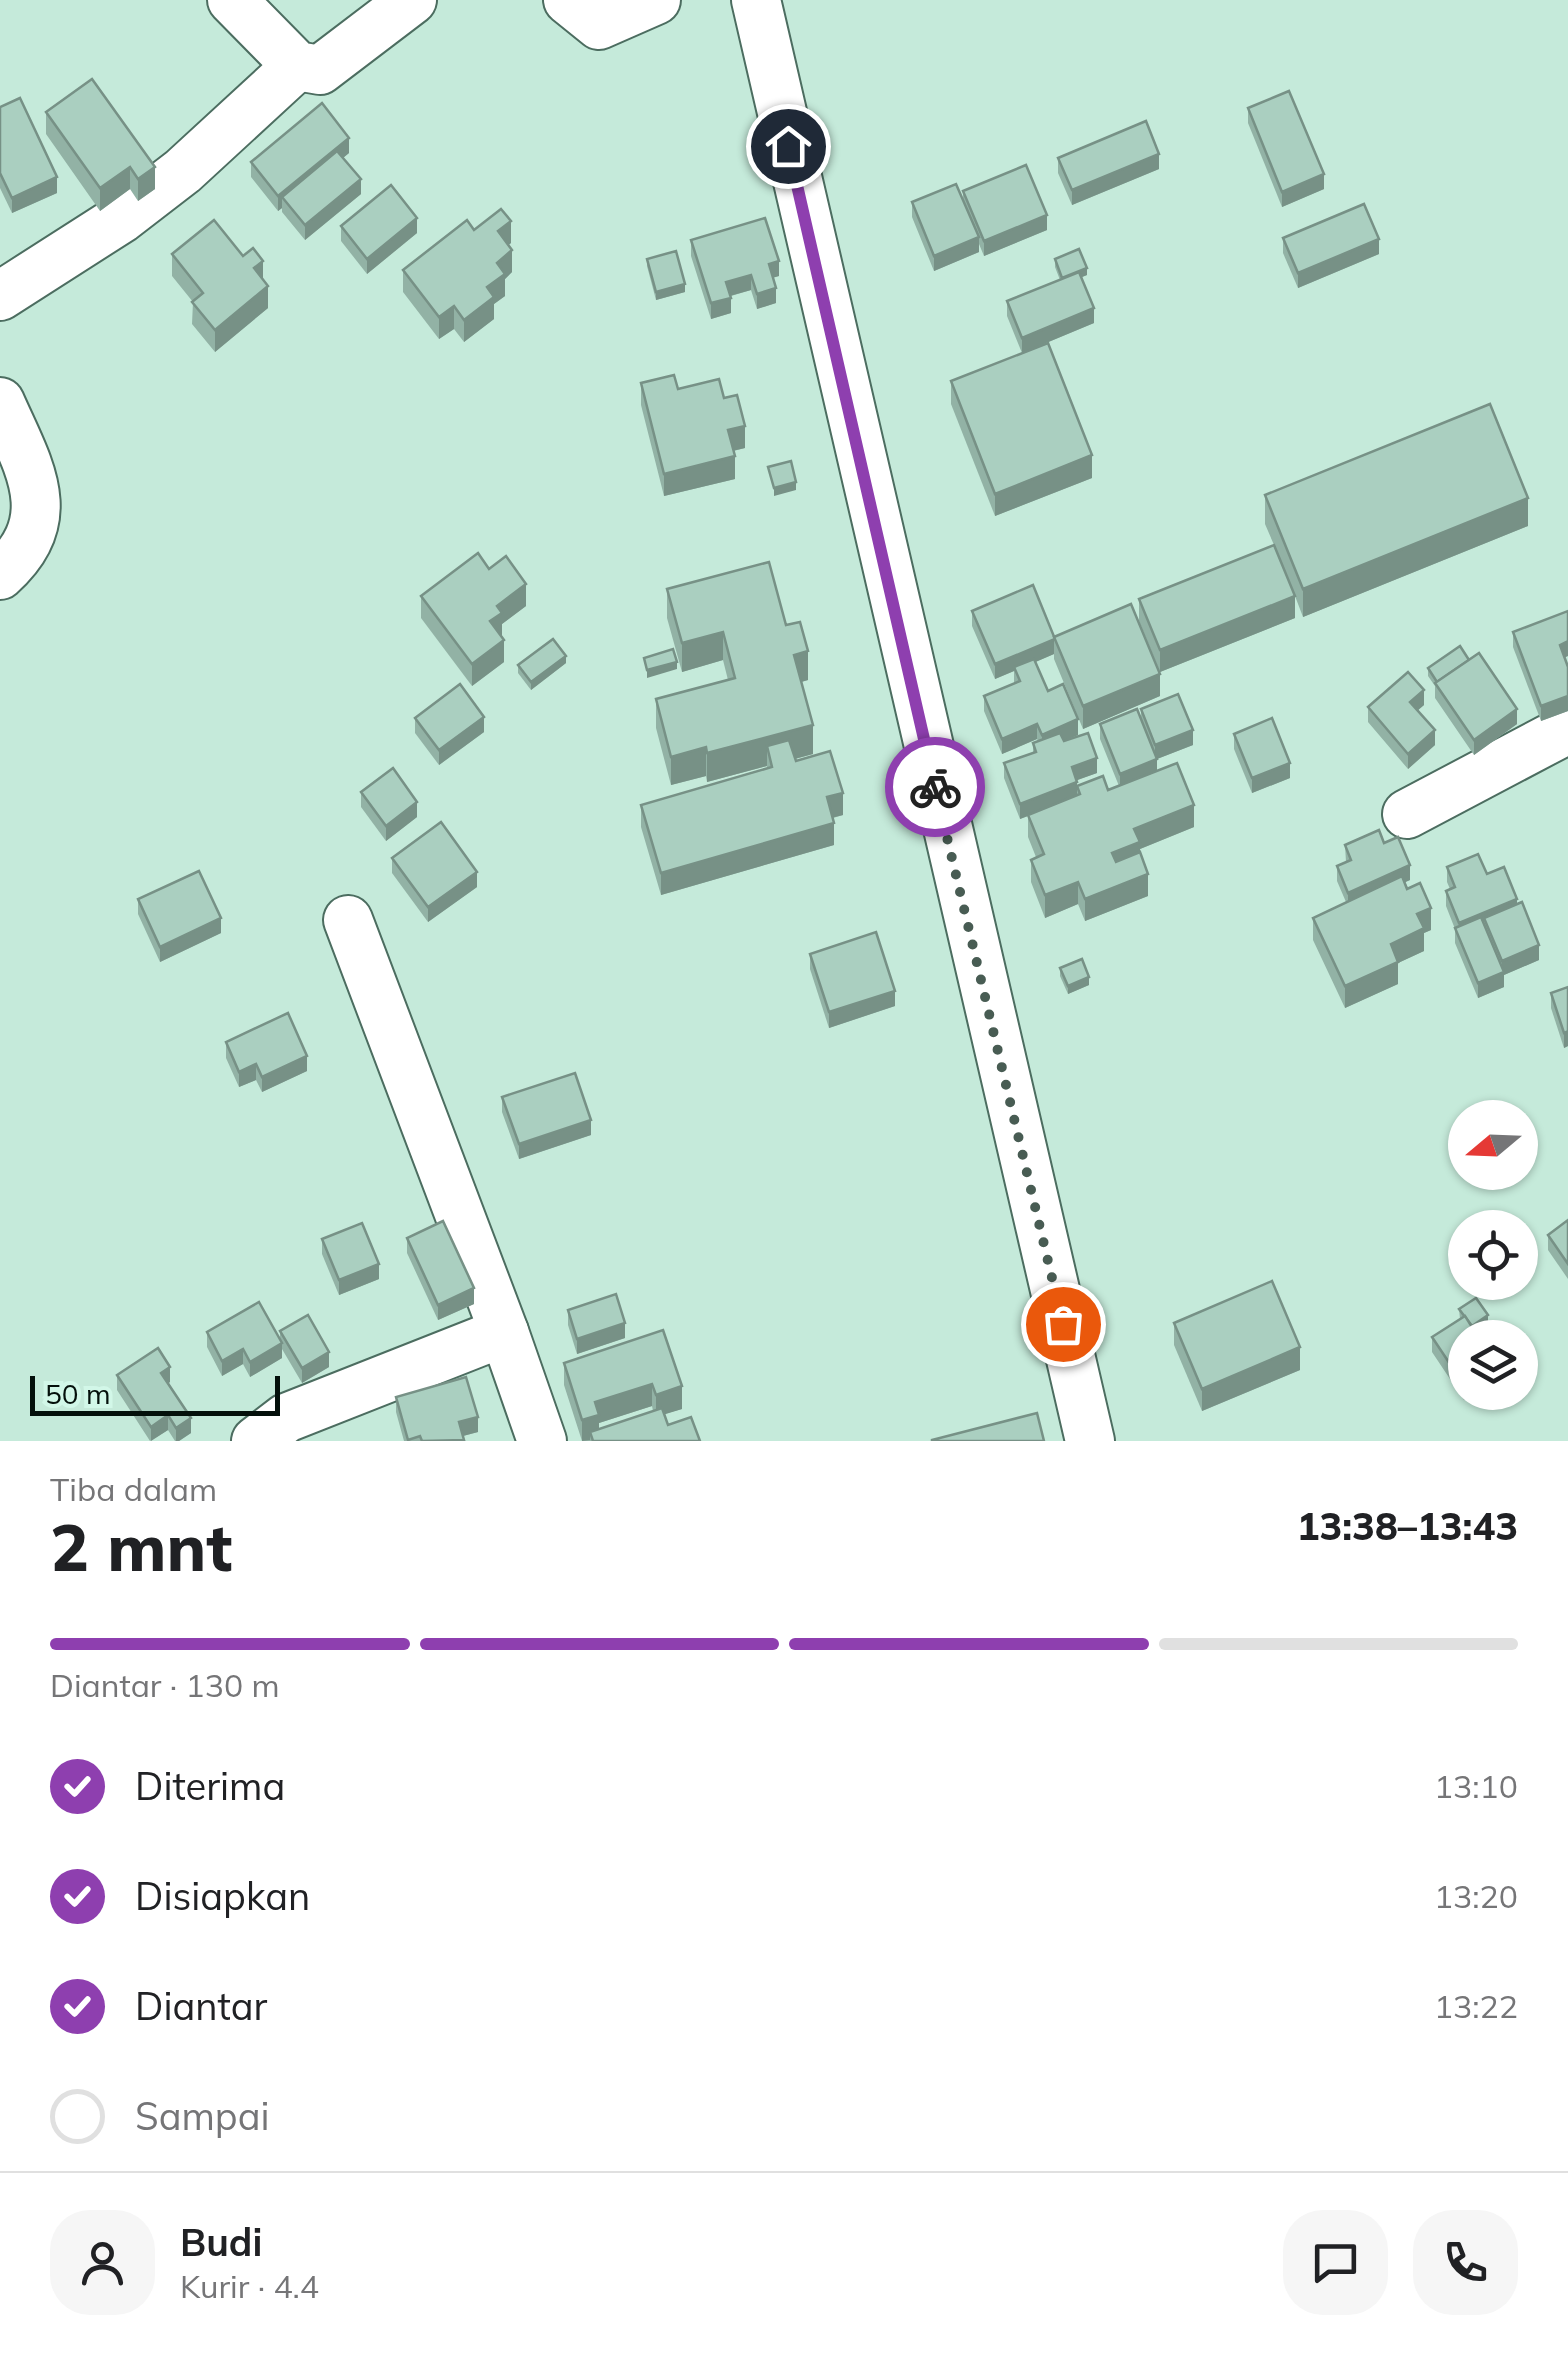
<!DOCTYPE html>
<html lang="id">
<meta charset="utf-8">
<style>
body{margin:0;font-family:Mulish,sans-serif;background:#f6f6f6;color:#202124;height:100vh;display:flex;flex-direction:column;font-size:38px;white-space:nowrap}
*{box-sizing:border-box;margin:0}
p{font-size:32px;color:#757577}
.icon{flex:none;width:55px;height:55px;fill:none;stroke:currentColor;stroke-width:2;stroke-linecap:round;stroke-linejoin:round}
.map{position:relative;height:1441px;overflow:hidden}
.drawer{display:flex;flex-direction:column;background:#fff;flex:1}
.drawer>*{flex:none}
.needle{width:65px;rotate:251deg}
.controls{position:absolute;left:1448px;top:1100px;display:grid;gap:20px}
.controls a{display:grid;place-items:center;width:90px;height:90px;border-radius:50%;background:#fff;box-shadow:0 2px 8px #0004;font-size:50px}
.scale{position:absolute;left:30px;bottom:25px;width:250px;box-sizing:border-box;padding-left:10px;border:5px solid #04100b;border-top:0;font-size:28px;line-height:35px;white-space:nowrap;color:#04100b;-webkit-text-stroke:8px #d2f7e8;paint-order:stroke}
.pin{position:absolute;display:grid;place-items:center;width:85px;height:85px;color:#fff;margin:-42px;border:5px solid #fff;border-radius:50%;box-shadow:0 2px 10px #0007}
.courier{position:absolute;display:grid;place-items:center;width:100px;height:100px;margin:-50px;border:8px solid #8e3faf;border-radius:50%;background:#fff;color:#222;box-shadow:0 2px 12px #0007}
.headline em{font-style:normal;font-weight:800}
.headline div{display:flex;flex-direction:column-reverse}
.headline{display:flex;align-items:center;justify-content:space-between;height:170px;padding:0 50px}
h1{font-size:65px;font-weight:800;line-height:75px}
.bar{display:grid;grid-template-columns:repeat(4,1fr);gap:15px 10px;align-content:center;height:120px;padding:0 50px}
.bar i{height:12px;border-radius:8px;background:#e0e0e0}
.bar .current{background:#8e3faf}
.bar p{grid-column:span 4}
.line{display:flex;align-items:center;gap:25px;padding:0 50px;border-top:2px solid #e0e0e0}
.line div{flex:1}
.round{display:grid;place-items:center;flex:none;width:105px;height:105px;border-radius:40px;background:#f6f6f6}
ol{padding:0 50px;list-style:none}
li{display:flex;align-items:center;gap:30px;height:110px}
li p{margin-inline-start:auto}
li .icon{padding:10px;border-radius:50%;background:#8e3faf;color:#fff;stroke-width:4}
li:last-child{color:#757577}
li i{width:55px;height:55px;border:5px solid #e0e0e0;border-radius:50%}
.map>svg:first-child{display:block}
</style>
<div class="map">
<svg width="1568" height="1441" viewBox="0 0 1568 1441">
<rect width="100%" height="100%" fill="#c5eada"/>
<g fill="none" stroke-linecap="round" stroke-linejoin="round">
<defs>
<g id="minor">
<path d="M232,0L297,66L320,70L412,0"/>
<path d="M568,0L599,25L656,0"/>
<path d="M756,0L1090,1441"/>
<path d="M0,296L122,218L183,171L297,66"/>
<path d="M0,402C28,466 64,518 0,575"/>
<path d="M1407,814L1568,729"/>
<path d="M348,920L504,1332"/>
<path d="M256,1441L286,1418L504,1332L542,1441"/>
</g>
</defs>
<use href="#minor" stroke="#4c6d60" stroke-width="52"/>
<use href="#minor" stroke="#fff" stroke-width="48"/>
</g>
<g fill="#92b2a5" fill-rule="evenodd">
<path d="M92,79L155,189L138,201L130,189L100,211L46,134V112Z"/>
<path d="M0,107L57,193L12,213L0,188Z"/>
<path d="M1248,108L1324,189L1282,207L1248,123Z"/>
<path d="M349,153L343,158L361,194L305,240L282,212V208L278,211L251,177V162Z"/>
<path d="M1058,158L1159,169L1072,205L1058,173Z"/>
<path d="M963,191L1047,230L984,256L979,244V252L934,271L912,217V202L963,200Z"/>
<path d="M341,226L417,233L367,274L341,241Z"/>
<path d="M474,230L511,243L508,245L512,272L505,279V296L494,304V319L464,342L454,329L439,339L403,292V270Z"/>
<path d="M1283,238L1379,254L1298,288L1283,253Z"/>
<path d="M691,240L779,276L773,277L776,303L757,309L751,290L731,296V313L711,319L691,256Z"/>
<path d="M172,254L243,256L263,280L268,308L215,352L192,324L193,302L172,276Z"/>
<path d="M647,259L685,292L656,300L647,266Z"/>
<path d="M1055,259L1087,275L1082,277L1094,323L1022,353L1007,316V301L1060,280L1055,267Z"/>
<path d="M951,381L1092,478L995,516L951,404Z"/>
<path d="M641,383L724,398L745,448L733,451L735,479L664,496L641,405Z"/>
<path d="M1265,495L1528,526L1303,617L1295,596V618L1160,672L1139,621V599L1274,545L1265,524Z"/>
<path d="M489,569L526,606L502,624V635L501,636L504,662L472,686L421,618V596Z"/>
<path d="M667,589L786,625L808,680L801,682L813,754L795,759L796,761L843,815L833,818L834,845L661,895L641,827V805L767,769V766L707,782L706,776L671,785L656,728V699L728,680L723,660L682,672L667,618Z"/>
<path d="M972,611L1055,637L1160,696L1083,729L1054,659V654L1035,662L1048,691L1078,735L1064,741L1097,773L1077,780V786L1108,790L1119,786L1100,739V724L1141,717V709L1193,745L1157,759V771L1194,827L1140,849L1148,896L1085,921L1078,904L1045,918L1031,882V860L1036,857L1028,837V816L1020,819L1004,778V763L1033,753V743L1038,741L1037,739L1002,754L984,711V696L1014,683V671L995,679L972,626Z"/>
<path d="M1513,632L1565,658L1568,667V711L1541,721L1513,647Z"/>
<path d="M566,663L531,690L518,673V665Z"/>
<path d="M1428,668L1517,724L1474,755L1435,698V686L1428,676Z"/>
<path d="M1424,705L1418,710L1435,745L1408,769L1368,722V707Z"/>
<path d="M415,718L484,732L439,765L415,733Z"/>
<path d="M1234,734L1290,778L1252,793L1234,749Z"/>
<path d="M361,792L417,817L386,841L361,807Z"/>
<path d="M1384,843L1410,880L1405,882L1431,930L1424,933V951L1398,963V984L1345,1008L1313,940V918L1346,902L1337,881V866L1346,862L1345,845Z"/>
<path d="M392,858L477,887L428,922L392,873Z"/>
<path d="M1447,867L1487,874L1517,904L1539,960L1504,975V987L1478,998L1455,943V929L1446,906V891L1450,889L1447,882Z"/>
<path d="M138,899L221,933L160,962L138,914Z"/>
<path d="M810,954L895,1006L829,1028L810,969Z"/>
<path d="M1060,968L1089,985L1068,994L1060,976Z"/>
<path d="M1568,987V1046L1564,1048L1551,1008V993Z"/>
<path d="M226,1042L307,1071L262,1092L256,1080L239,1087L226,1058Z"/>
<path d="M502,1097L591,1135L519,1159L502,1112Z"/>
<path d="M1568,1220V1279L1548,1250V1235Z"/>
<path d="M407,1238L474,1304L438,1320L407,1253Z"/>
<path d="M322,1239L379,1279L339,1295L322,1254Z"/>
<path d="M1459,1309L1488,1323L1475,1332L1465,1392H1476L1464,1400L1432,1352V1337L1460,1319Z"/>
<path d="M568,1310L625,1338L577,1354L568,1325Z"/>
<path d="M1174,1323L1300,1370L1202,1411L1174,1345Z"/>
<path d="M663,1330L682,1409L664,1414L668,1425L700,1441H582L564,1385V1363ZM652,1406L653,1411L599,1429V1423Z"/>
<path d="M280,1331L329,1367L302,1383L282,1349V1358L250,1377L243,1364L222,1376L207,1347V1332L280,1340Z"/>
<path d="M117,1375L170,1382L168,1383L191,1433L179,1441H175L168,1430L150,1441L117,1390Z"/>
<path d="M396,1397L478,1432L463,1436L464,1441H404L396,1412Z"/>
</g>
<g fill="#779186">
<path d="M349,138V153L287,203L282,197V208L278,211V196Z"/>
<path d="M1159,154V169L1072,205V190Z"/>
<path d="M130,167V189L100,211V188Z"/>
<path d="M155,167V189L138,201V179Z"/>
<path d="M1324,174V189L1282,207V192Z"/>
<path d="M57,177V193L12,213V198Z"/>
<path d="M361,179V194L305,240V225Z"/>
<path d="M1047,215V230L984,256V241Z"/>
<path d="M417,218V233L367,274V259Z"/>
<path d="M511,221V243L498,253V231Z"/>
<path d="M979,237V252L934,271V256Z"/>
<path d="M1379,239V254L1298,288V273Z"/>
<path d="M512,250V272L505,279V296L494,304V319L464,342V320L497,263Z"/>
<path d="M263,261V283L254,268Z"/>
<path d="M779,261V276L769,279V264Z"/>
<path d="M1087,268V275L1062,285V278Z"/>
<path d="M751,275V290L726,297V282Z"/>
<path d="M685,284V292L656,300V292Z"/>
<path d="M268,286V308L215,352V330Z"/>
<path d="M776,288V303L757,309V294Z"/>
<path d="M731,298V313L711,319V303Z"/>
<path d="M454,306V329L439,339V317Z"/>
<path d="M1094,308V323L1022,353V338Z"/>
<path d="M745,426V448L728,452V430Z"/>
<path d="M1092,455V478L995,516V494Z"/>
<path d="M735,456V479L664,496V474Z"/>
<path d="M796,482V490L774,496V488Z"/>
<path d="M1528,498V526L1303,617V589Z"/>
<path d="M526,584V606L502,624V635L490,644V621L497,606Z"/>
<path d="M1295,596V618L1160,672V650Z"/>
<path d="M723,632V660L682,672V643Z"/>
<path d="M1054,639V654L1015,671L1014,667V671L995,679V664Z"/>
<path d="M504,640V662L472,686V664Z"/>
<path d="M1568,641V656L1560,660V645Z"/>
<path d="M808,651V680L794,684V655Z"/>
<path d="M566,656V663L531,690V682Z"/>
<path d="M677,662V669L647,678V670Z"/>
<path d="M1160,674V696L1083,729V706Z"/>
<path d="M1424,690V705L1410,717V702Z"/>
<path d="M1568,696V711L1541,721V706Z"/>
<path d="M1517,709V724L1474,755V740Z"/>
<path d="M484,717V732L439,765V750Z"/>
<path d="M1078,719V735L1042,750V735Z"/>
<path d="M1037,724V739L1002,754V739Z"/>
<path d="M813,725V754L772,765L767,746V766L707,782V753Z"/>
<path d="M1193,730V745L1157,759V774L1120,789V774L1155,760V745Z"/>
<path d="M1435,730V745L1408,769V754Z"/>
<path d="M706,747V776L671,785V757Z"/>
<path d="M1097,758V773L1072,782V767Z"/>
<path d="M1290,763V778L1252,793V778Z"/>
<path d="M1077,782V797L1020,819V804Z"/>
<path d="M843,793V815L827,819V797Z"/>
<path d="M417,802V817L386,841V826Z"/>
<path d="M1194,805V827L1140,849V864L1112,875V853L1134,829Z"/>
<path d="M834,823V845L661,895V873Z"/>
<path d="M1410,865V880L1348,908V893Z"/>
<path d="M477,872V887L428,922V907Z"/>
<path d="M1148,874V896L1085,921V899Z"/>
<path d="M1078,882V904L1045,918V895Z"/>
<path d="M1517,899V914L1484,918V928L1459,938V923Z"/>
<path d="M1431,908V930L1424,933V951L1398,963V984L1345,1008V986L1391,944L1417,914Z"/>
<path d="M221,918V933L160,962V947Z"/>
<path d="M1539,945V960L1504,975V987L1478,998V983L1502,973V961Z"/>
<path d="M1089,977V985L1068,994V986Z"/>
<path d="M895,991V1006L829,1028V1012Z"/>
<path d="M1568,1031V1046L1564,1048V1033Z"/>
<path d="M307,1056V1071L262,1092V1077Z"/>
<path d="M256,1064V1080L239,1087V1072Z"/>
<path d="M591,1120V1135L519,1159V1144Z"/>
<path d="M379,1264V1279L339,1295V1280Z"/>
<path d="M474,1288V1304L438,1320V1305Z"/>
<path d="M1488,1315V1323L1471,1335V1327Z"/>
<path d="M625,1323V1338L577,1354V1339Z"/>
<path d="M282,1343V1358L250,1377V1362Z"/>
<path d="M1300,1347V1370L1202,1411V1389Z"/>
<path d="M243,1349V1364L222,1376V1361Z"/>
<path d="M329,1352V1367L302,1383V1368Z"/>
<path d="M170,1367V1382L161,1388V1373Z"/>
<path d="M652,1384V1406L599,1423V1437L590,1432V1440L582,1441V1420L595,1402Z"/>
<path d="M1465,1384V1392H1476L1464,1400Z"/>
<path d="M682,1386V1409L656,1417V1395Z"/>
<path d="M168,1415V1430L151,1441V1427Z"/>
<path d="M478,1417V1432L459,1437V1422Z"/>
<path d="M191,1418V1433L179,1441H176V1428Z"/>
</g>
<g fill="#aacfc0" stroke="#779186" stroke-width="2.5">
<path d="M92,79L155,167L138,179L130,167L100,188L46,112Z"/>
<path d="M1289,91L1324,174L1282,192L1248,108Z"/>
<path d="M20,98L57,177L12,198L0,173V107Z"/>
<path d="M322,103L349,138L278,196L251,162Z"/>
<path d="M1146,121L1159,154L1072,190L1058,158Z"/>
<path d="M337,151L361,179L305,225L282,197Z"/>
<path d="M1026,165L1047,215L984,241L963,191Z"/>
<path d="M956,184L979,237L934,256L912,202Z"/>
<path d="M391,185L417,218L367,259L341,226Z"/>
<path d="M1364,204L1379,239L1298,273L1283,238Z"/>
<path d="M501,209L511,221L498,231L512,250L497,263L505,274L487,287L494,297L464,320L454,306L439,317L403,270L467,220L474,230Z"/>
<path d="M765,218L779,261L769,264L776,288L757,294L751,275L726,282L731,298L711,303L691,240Z"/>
<path d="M214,220L243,256L253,248L263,261L254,268L268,286L215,330L192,302L203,293L172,254Z"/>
<path d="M1079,249L1087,268L1062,278L1055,259Z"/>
<path d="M676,251L685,284L656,292L647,259Z"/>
<path d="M1079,272L1094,308L1022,338L1007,301Z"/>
<path d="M1048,343L1092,455L995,494L951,381Z"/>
<path d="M674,375L678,389L719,379L724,398L737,395L745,426L728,430L735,456L664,474L641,383Z"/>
<path d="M1490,404L1528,498L1303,589L1265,495Z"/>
<path d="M791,461L796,482L774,488L768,467Z"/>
<path d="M1274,545L1295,596L1160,650L1139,599Z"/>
<path d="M478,553L489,569L506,556L526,584L497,606L502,613L490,621L504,640L472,664L421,596Z"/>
<path d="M769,562L786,625L800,622L808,651L794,655L813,725L707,753L706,747L671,757L656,699L735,678L723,632L682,643L667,589Z"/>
<path d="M1033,585L1055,639L995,664L972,611Z"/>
<path d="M1131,604L1160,674L1083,706L1054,637Z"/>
<path d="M1568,611V641L1560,645L1568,667V696L1541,706L1513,632Z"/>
<path d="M553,639L566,656L531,682L518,665Z"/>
<path d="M1460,646L1469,660L1437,682L1428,668Z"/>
<path d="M673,649L677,662L647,670L644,658Z"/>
<path d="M1479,653L1517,709L1474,740L1435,683Z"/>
<path d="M1034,659L1048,691L1063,684L1078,719L1042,735L1037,724L1002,739L984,696L1020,681L1014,667Z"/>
<path d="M1408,672L1424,690L1410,702L1435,730L1408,754L1368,707Z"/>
<path d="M460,684L484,717L439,750L415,718Z"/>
<path d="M1178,694L1193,730L1155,745L1141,709Z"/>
<path d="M1137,709L1157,759L1120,774L1100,724Z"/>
<path d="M1272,718L1290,763L1252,778L1234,734Z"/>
<path d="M1060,733L1064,741L1088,733L1097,758L1072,767L1077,782L1020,804L1004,763L1036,752L1033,743Z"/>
<path d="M789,740L796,761L830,751L843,793L827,797L834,823L661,873L641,805L772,767L767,746Z"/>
<path d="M1177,763L1194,805L1134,829L1140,842L1112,853L1116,862L1140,852L1148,874L1085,899L1078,882L1045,895L1031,860L1044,854L1028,815L1080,794L1077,786L1103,776L1108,790Z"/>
<path d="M393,768L417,802L386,826L361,792Z"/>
<path d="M441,822L477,872L428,907L392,858Z"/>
<path d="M1379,830L1384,843L1398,837L1410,865L1348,893L1337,866L1351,860L1345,845Z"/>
<path d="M1478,854L1487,874L1504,867L1517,899L1459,923L1446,891L1455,887L1447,867Z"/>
<path d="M199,871L221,918L160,947L138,899Z"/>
<path d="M1402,876L1407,889L1420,883L1431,908L1417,914L1424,928L1391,944L1398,962L1345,986L1313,918Z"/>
<path d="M1522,902L1539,945L1502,961L1484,918Z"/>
<path d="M1481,917L1504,972L1478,983L1455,928Z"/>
<path d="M876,932L895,991L829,1012L810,954Z"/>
<path d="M1082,959L1089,977L1068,986L1060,968Z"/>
<path d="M1568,987V1031L1564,1033L1551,993Z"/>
<path d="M288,1013L307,1056L262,1077L256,1064L239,1072L226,1042Z"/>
<path d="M575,1073L591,1120L519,1144L502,1097Z"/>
<path d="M1568,1220V1264L1548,1235Z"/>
<path d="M443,1221L474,1288L438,1305L407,1238Z"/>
<path d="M362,1223L379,1264L339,1280L322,1239Z"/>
<path d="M1272,1281L1300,1347L1202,1389L1174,1323Z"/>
<path d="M616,1294L625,1323L577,1339L568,1310Z"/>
<path d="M1476,1298L1488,1315L1472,1326L1459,1309Z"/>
<path d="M259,1302L282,1343L250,1362L243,1349L222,1361L207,1332Z"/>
<path d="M308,1315L329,1352L302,1368L280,1331Z"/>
<path d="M1465,1316L1479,1338H1465L1464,1385L1432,1337Z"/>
<path d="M663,1330L682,1386L656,1395L652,1384L595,1402L599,1415L582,1420L564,1363Z"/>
<path d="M158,1348L170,1367L161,1373L191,1418L176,1428L168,1415L151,1427L117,1375Z"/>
<path d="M466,1377L478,1417L459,1422L464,1440L422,1441L420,1436L408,1440L396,1397Z"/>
<path d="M662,1408L668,1425L691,1417L700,1441H593L590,1432Z"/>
<path d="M1037,1413L1044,1441H932V1440Z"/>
</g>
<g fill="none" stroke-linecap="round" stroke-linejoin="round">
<path stroke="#485c53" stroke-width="10" stroke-dasharray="0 18" d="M935,787L1063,1324"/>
<path stroke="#8e3faf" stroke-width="12" d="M788,146L935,787"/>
</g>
</svg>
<div class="controls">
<a><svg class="needle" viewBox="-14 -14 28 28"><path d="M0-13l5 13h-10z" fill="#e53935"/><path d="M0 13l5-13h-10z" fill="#757577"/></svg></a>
<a><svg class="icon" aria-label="locate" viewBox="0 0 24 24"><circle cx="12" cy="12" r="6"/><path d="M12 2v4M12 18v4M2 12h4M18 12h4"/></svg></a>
<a><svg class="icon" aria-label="layers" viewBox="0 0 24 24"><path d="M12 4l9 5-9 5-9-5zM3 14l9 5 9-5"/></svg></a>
</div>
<div class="scale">50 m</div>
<div class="pin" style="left:1063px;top:1324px;background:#ea580c"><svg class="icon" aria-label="bag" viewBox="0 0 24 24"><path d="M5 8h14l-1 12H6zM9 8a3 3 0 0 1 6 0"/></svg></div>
<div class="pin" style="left:788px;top:146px;background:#1f2937"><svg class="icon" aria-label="home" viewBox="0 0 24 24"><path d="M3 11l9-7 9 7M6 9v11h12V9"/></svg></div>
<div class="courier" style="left:935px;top:787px"><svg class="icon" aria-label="bike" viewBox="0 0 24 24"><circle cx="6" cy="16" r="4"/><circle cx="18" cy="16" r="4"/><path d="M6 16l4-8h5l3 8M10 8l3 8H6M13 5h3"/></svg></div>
</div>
<section class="drawer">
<div class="headline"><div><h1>2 mnt</h1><p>Tiba dalam</p></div><em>13:38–13:43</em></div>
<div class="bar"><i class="current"></i><i class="current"></i><i class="current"></i><i></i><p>Diantar · 130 m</p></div>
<ol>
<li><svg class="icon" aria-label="check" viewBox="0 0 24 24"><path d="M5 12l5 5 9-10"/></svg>Diterima<p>13:10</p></li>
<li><svg class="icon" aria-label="check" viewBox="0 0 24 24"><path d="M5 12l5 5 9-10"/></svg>Disiapkan<p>13:20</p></li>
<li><svg class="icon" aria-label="check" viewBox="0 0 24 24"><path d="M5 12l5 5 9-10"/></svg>Diantar<p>13:22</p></li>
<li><i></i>Sampai</li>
</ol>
<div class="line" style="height:180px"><a class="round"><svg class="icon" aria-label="person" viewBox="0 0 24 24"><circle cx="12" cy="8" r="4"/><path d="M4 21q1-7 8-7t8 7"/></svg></a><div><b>Budi</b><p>Kurir · 4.4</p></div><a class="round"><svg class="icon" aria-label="chat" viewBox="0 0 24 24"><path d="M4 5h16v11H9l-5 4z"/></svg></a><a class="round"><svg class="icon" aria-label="phone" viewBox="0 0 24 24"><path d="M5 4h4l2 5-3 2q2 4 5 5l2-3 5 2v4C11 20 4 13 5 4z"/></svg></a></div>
</section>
